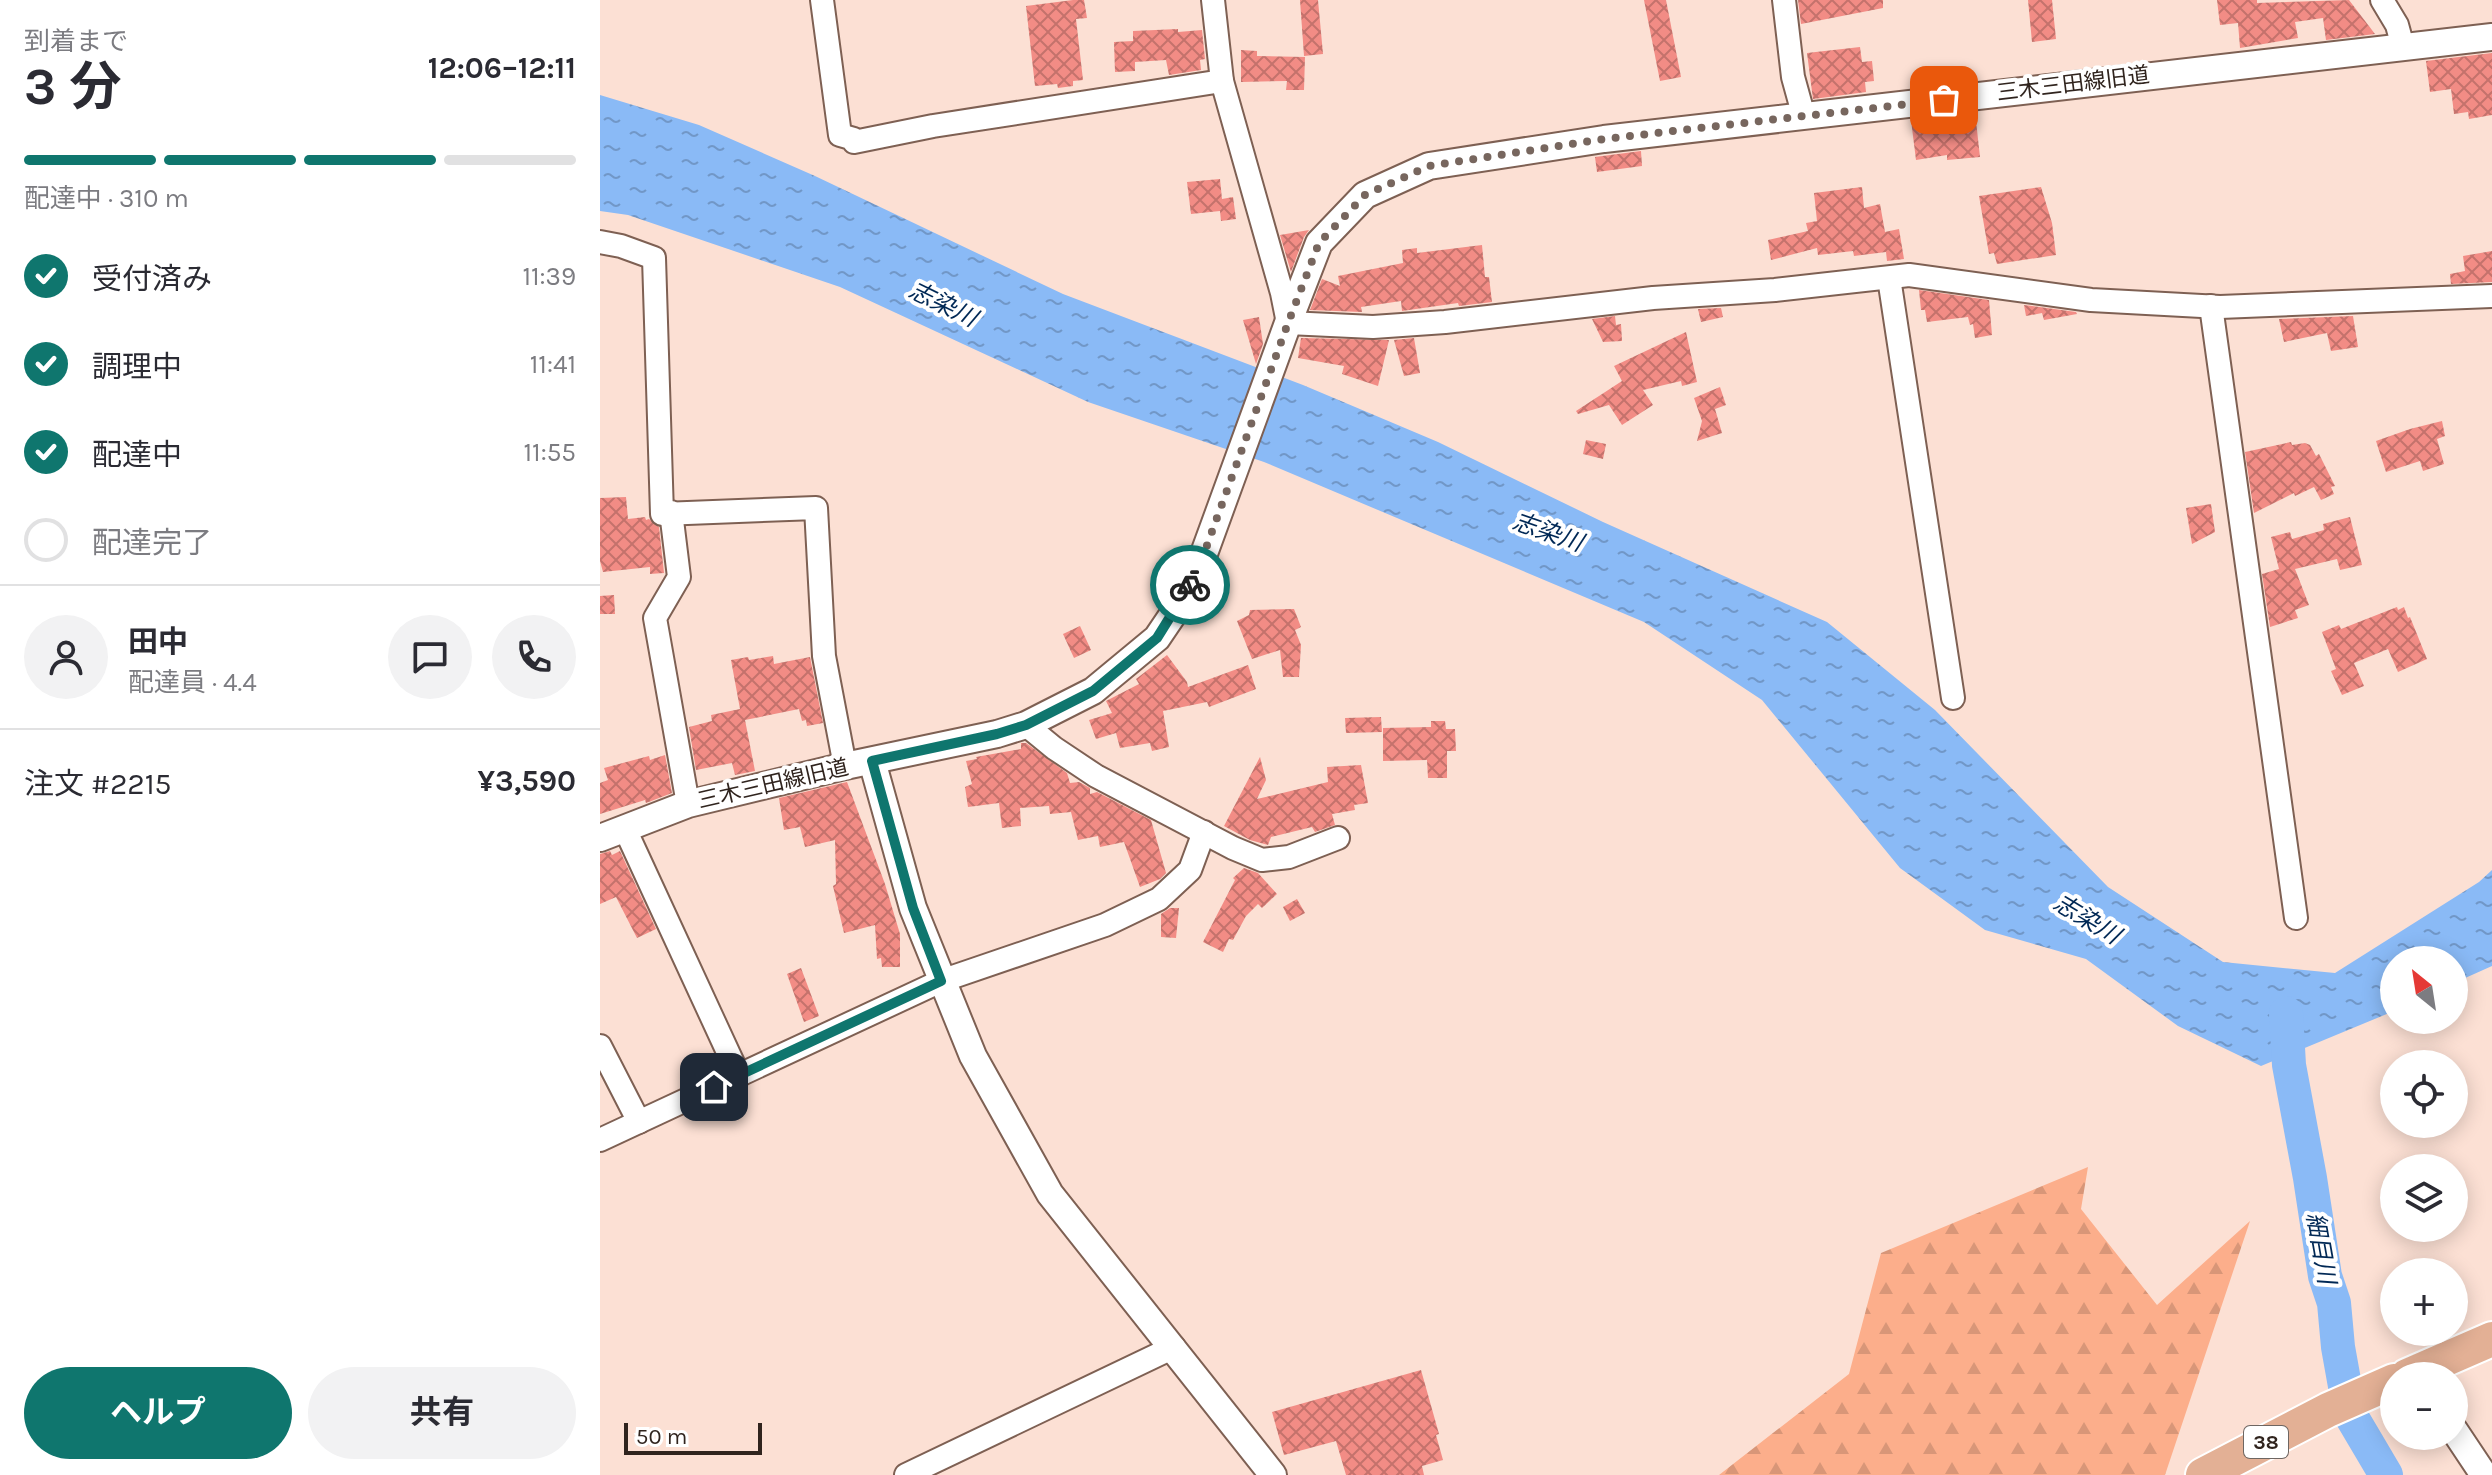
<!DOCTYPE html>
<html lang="ja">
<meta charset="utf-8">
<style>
body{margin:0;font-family:Karla,"Noto Sans JP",sans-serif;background:#f2f2f3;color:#2b2b33;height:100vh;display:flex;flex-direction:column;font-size:30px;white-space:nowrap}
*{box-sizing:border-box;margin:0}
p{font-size:26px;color:#7c7c81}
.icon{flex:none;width:44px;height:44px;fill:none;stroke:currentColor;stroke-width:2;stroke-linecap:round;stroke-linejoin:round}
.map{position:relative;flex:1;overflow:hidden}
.panel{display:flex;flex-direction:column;background:#fff;width:600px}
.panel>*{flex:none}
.needle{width:52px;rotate:330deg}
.tools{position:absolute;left:1780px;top:946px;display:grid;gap:16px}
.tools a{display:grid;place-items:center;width:88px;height:88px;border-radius:50%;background:#fff;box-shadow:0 4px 20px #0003;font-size:40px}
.scale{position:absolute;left:24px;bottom:20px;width:138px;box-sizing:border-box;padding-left:8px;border:4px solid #30241e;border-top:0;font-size:22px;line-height:28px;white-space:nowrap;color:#30241e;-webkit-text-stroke:6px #fff;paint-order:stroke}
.pin{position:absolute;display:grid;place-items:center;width:68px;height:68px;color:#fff;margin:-34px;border-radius:16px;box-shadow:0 4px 12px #0006}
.courier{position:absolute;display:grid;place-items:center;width:80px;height:80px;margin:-40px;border:6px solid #0f766e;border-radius:50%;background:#fff;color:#222;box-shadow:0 2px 10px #0007}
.overview em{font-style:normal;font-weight:700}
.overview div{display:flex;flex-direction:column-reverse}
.overview{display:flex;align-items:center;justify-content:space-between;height:136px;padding:0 24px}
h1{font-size:52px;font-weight:700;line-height:60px}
.bar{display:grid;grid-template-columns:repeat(4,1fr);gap:12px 8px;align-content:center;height:96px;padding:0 24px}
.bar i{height:10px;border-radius:6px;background:#e1e1e2}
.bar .on{background:#0f766e}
.bar p{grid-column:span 4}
.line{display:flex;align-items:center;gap:20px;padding:0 24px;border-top:2px solid #e1e1e2}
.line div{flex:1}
.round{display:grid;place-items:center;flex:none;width:84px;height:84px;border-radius:42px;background:#f2f2f3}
ol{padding:0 24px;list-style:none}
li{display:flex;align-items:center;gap:24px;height:88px}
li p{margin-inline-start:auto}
li .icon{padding:8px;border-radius:50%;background:#0f766e;color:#fff;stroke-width:4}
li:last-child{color:#7c7c81}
li i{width:44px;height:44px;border:4px solid #e1e1e2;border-radius:50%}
.cta{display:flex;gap:16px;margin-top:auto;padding:16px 24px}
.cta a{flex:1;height:92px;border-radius:48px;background:#0f766e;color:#fff;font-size:32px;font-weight:700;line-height:92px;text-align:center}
.cta a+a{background:#f2f2f3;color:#2b2b33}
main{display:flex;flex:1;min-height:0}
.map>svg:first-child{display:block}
</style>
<main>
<section class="panel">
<div class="overview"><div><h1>3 分</h1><p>到着まで</p></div><em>12:06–12:11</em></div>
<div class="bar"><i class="on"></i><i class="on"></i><i class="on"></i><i></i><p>配達中 · 310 m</p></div>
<ol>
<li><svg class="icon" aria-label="check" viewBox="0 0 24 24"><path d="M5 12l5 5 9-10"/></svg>受付済み<p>11:39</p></li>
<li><svg class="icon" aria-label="check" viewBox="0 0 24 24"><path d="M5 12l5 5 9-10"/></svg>調理中<p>11:41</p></li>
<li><svg class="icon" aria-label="check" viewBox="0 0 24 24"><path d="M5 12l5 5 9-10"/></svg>配達中<p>11:55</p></li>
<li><i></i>配達完了</li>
</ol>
<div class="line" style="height:144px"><a class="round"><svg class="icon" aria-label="person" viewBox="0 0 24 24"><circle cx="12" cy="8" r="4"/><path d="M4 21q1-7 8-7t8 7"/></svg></a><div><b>田中</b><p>配達員 · 4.4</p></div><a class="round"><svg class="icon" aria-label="chat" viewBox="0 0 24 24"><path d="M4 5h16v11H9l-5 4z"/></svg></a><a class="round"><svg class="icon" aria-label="phone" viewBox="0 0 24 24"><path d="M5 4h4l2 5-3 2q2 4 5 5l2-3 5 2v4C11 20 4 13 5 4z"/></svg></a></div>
<div class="line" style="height:104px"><div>注文 #2215</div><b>¥3,590</b></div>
<div class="cta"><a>ヘルプ</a><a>共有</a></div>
</section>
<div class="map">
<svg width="1892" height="1475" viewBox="0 0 1892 1475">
<defs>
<pattern id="forest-firs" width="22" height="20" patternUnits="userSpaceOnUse" patternTransform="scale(2)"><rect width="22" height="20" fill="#fcae8b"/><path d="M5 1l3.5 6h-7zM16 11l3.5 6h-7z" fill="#d89678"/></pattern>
<pattern id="water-ripples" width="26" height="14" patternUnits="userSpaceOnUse" patternTransform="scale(2)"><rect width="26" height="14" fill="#8abaf6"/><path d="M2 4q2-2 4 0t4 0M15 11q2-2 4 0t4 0" fill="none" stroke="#7197c7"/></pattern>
<pattern id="building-cross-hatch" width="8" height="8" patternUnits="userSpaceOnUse" patternTransform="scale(2)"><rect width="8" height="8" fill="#f28c85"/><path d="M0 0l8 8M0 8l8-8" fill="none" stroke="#c4726c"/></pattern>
</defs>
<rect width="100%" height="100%" fill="#fce0d4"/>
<path fill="url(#forest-firs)" d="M1488,1167L1481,1209L1557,1305L1650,1221L1565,1475H1119L1249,1374L1281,1253Z"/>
<path fill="url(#water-ripples)" d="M0,95L99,125L215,176L463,294L703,385L838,442L1003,522L1227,622L1335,710L1508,887L1623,962L1735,973L1879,882L1892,870V966L1854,983V960H1794V1011L1661,1066L1578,1026L1486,959L1385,930L1300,868L1162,700L1044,622L664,462L488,402L240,287L28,215L0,211Z"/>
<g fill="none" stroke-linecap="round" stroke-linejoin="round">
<path stroke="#8abaf6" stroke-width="34" d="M1686,1013L1689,1065L1710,1178L1725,1276L1734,1303L1738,1347L1750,1414L1786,1475"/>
</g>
<g fill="url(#building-cross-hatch)">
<path d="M473,0H484L487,18L476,19L483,80L473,81V86L458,88L457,84L435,86L426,6Z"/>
<path d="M700,0H718L723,54L704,56Z"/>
<path d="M1044,0H1066L1081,77L1060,81Z"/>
<path d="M1198,0H1283V8L1201,24Z"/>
<path d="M1428,0H1452L1456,39L1432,42Z"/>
<path d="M1617,0H1657V3L1749,0L1775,34L1726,40L1723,18L1695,22L1698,38L1640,48L1638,23L1620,25Z"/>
<path d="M578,29V32L602,30L605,59L600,60L601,70L569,75L566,60L535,62V71L515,72L514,42L533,41V31Z"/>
<path d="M1260,47L1262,62L1272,61L1274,81L1265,82L1266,92L1213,99L1207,53Z"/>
<path d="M641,50L657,51V56L705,57L704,90H686L687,81L641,82Z"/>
<path d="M1892,53V115L1869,119L1868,112L1854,114L1851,89L1830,92L1826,61Z"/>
<path d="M1375,112L1380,157L1347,160V155L1316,160L1311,120Z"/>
<path d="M1041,151L1042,166L997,172L995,157Z"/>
<path d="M620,179L622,199L633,197L636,219L621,221L620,211L591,214L587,182Z"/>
<path d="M1262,187L1264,208L1280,204L1285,232L1299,229L1304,259L1287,261L1286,252L1254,256L1253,251L1218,255L1217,248L1171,260L1168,240L1208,231L1206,223L1217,221L1214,193Z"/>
<path d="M1441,187L1452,223L1456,255L1397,264L1394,253L1389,254L1379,196Z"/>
<path d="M709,230L704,237L691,272L680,235Z"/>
<path d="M882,245L885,277H889L892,302L859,306L858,303L802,311L801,301L761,307L762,312L710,310L722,279L740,286L738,276L803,263L802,250L817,248V253Z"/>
<path d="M1892,251V282L1851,284L1850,274L1865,271L1863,256Z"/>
<path d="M1319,290L1389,300L1392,335L1375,338L1373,324L1370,325L1368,317L1327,322L1325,310H1321Z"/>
<path d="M1424,305L1476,312L1477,314L1444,320L1442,313L1426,316Z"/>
<path d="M1121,308L1123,317L1101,322L1098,309Z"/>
<path d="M1015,316L1016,325L1021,324L1022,341L1003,342L992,319Z"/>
<path d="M1753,316L1758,347L1731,351L1727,333L1684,342L1679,319Z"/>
<path d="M659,317L663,344L656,364L643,320Z"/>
<path d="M1086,332L1097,382L1082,386L1081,381L1043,390L1053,405L1022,425L1009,405L978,414L976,411L1022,381L1014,366Z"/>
<path d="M701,338L789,340L778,386L742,374L744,366L698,358Z"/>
<path d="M814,338L820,373L804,376L794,340Z"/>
<path d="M1120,387L1126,405L1115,409L1122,433L1097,441L1102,421L1094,398Z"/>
<path d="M1842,421L1845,436L1837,439L1844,464L1823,471L1820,461L1786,472L1776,441L1810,429Z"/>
<path d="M986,440L1006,444L1003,459L983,454Z"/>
<path d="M1691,442L1692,445L1705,443L1710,445L1716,456L1719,454L1735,486L1731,487L1734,494L1721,500L1714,487L1695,496L1694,493L1654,513L1645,452Z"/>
<path d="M26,497L28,519L45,517L46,520L49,519L59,527L64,573L50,574V567L3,572L0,561V498Z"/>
<path d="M1611,504L1615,532L1592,544L1586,508Z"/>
<path d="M1750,517L1762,565L1740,570L1737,559L1695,569L1709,605L1695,610L1698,618L1670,627L1662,574L1679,569L1671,537L1690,532L1692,539L1724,530L1723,524Z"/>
<path d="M14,595L15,614H0V596Z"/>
<path d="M1797,607L1798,610L1804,607L1808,618L1810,617L1827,659L1798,672L1788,649L1754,663L1764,686L1742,695L1731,671L1736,669L1722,632L1739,625L1741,629Z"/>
<path d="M694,609L701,627L695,630L701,645L699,677H683L680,650L652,659L637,621L649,615L650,610Z"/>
<path d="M480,626L491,650L474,658L463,634Z"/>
<path d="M567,655L587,682L588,687L648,665L656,689L609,707L607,702L563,711L569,747L552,751L550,743L520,748L516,733L496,739L489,720L512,713L506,701L539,684L536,679Z"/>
<path d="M173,656L174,664L210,657L223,723L207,726L206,720L202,721L199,709L145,720L155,771L135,775L132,763L96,770L89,727L112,721L111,715L140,709L131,660L148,657L149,660Z"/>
<path d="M781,717L782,732L746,733L745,718Z"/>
<path d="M831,721H845L846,729H855L856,751H847V778H828L827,760L783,761V728L831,727Z"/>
<path d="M421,743H426L467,773L470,783L479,782L490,788V794L497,792L551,820L566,873L560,879L540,887L524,842L500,847L498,836L478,840L471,812L450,814L449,806L420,808L421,826L402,828L399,803L368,807L365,787L372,784L366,761L377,759L376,757L421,749Z"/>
<path d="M65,755L72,793L46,803L45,800L0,814V783L8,780L4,768L49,756L50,760Z"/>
<path d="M660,757L666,780L657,799L728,782L727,767L761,765L768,803L754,805L755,810L732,814L735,825L715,832L712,827L671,837L668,845L650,840L624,826Z"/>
<path d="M247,782L285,884L300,934V967H282L281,958L277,959L275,925L244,933L233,886L236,884L235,840L205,847L200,827L184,830L179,798Z"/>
<path d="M10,851L12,855L20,851L56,929L37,938L16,897L0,904V854Z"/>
<path d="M644,868L658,873L677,894L662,908L658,904L646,916L633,940L629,939L623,952L603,942L635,880L633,878Z"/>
<path d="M697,899L705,913L690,921L683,907Z"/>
<path d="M570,908H579L576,938L561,937V914Z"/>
<path d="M201,968L219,1016L204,1022L187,974Z"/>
<path d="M821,1370L839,1434L836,1435L843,1460L822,1466L824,1475H746L736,1441L684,1455L672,1412Z"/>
</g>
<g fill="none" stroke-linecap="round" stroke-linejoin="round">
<defs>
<g id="minor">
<path d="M222,0L240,135L254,139V142L333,126L622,81"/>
<path d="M613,0L622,81L682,293L688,323L773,327L845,322L1053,298L1175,290L1309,275L1491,300L1620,307L1892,296"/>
<path d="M1184,0L1193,77L1204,117"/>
<path d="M1782,0L1797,25L1803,47"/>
<path d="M0,242L21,246L54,258L62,514L216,508L224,656L245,766"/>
<path d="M1289,278L1353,698"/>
<path d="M1611,306L1696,918"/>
<path d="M71,512L79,577L55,618L88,804"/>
<path d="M426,725L454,748L496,776L633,848L662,860L689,857L738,838"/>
<path d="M25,829L139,1076"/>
<path d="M0,1046L39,1122"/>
<path d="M0,1140L341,981L505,925L559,899L590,870L604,832"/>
<path d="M306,1475L574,1347"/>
</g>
<g id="tertiary">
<path d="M272,761L313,908L373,1056L450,1194L673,1475"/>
<path d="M0,838L88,804L245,766L397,734L426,725L493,691L557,638L580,604L598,570L688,323L719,243L765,195L829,166L1004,139L1892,37"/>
<path d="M1854,1430L1884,1475"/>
</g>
<g id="primary">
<path d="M1807,1376L1892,1339"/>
<path d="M1603,1475L1728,1410L1794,1381"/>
</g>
</defs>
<use href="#minor" stroke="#7e6053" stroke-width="26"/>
<use href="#tertiary" stroke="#7e6053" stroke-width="30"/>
<use href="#primary" stroke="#fff" stroke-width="38"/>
<use href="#minor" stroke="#fff" stroke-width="22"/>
<use href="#tertiary" stroke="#fff" stroke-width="26"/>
<use href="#primary" stroke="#e3b095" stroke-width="34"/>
</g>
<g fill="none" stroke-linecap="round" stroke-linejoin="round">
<path stroke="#77665e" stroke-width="8" stroke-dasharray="0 14.4" d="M590,585L598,570L688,323L719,243L765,195L829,166L1004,139L1344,100"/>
<path stroke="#0f766e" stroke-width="10" d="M114,1087L341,981L313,908L272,761L397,734L426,725L493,691L557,638L590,585"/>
</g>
<g text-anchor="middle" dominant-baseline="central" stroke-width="8" stroke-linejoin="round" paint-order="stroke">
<rect fill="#fff" stroke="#6e6662" stroke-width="2" x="1644" y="1426" width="44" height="32" rx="6"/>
<g font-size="20" font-weight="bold" fill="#30241e">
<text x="1666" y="1442">38</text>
</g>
<g font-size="22" fill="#30241e" stroke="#fff">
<text transform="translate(1473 84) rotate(-7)">三木三田線旧道</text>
<text transform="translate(173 784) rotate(-13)">三木三田線旧道</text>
</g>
<g font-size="24" font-style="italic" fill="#002855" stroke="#fff">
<text transform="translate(343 304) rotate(26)">志染川</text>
<text transform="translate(948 532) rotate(19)">志染川</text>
<text transform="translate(1487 919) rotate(31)">志染川</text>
<text transform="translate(1721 1248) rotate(80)">細目川</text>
</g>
</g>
</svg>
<div class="tools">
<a><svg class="needle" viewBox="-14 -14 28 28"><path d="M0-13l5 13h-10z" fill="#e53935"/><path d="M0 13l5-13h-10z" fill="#7c7c81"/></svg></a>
<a><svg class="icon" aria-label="locate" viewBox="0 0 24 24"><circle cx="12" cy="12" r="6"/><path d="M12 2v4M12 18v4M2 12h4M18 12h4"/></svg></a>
<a><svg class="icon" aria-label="layers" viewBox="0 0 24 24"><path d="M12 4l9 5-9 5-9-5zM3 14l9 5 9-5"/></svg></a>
<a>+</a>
<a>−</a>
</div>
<div class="scale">50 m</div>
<div class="pin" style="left:1344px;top:100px;background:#ea580c"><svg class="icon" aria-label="bag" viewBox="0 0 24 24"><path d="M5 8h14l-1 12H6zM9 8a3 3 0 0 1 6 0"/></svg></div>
<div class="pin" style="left:114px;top:1087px;background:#1f2937"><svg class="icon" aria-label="home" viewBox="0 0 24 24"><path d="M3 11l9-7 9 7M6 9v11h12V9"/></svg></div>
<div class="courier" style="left:590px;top:585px"><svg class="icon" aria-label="bike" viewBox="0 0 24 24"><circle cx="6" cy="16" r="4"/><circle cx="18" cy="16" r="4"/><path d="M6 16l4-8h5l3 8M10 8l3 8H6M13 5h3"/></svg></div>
</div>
</main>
